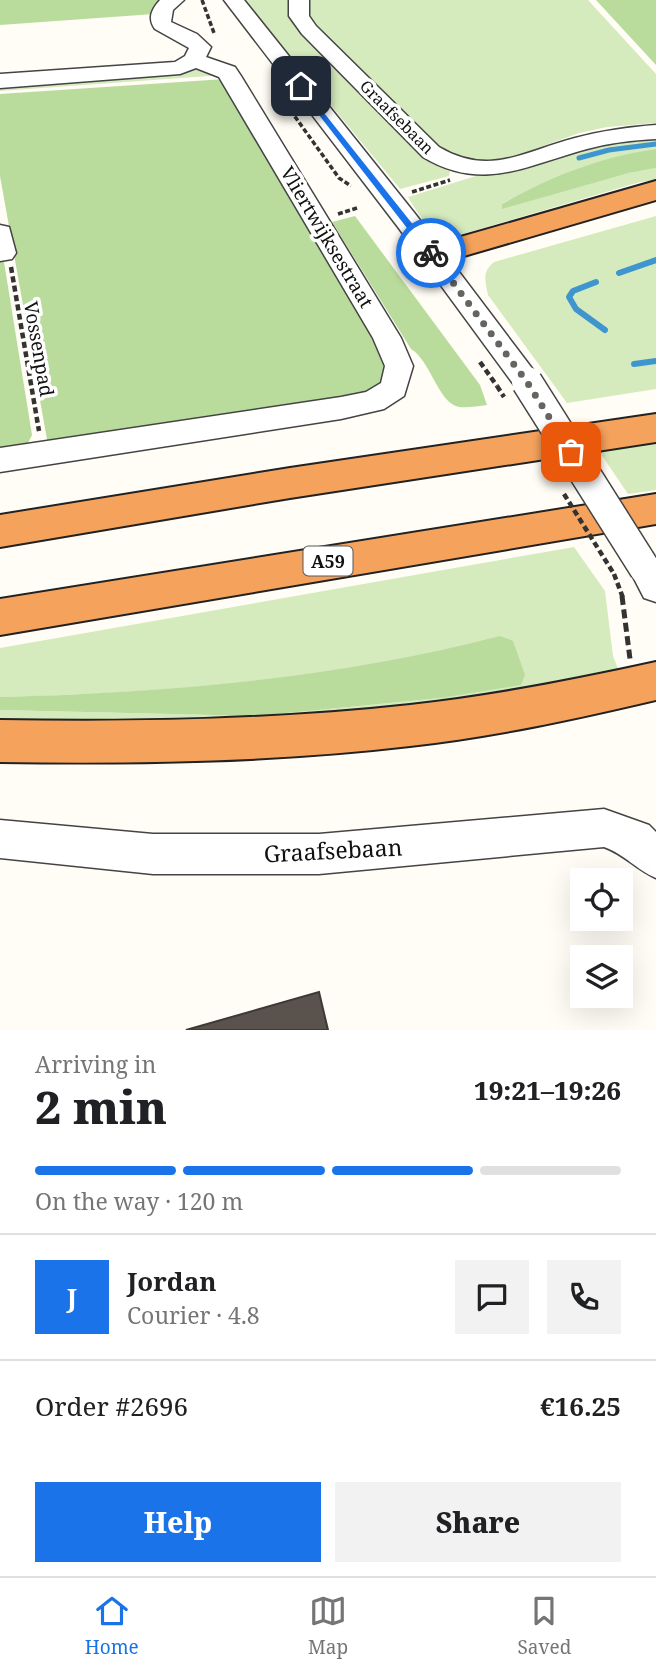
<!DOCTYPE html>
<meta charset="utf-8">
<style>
body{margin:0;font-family:"Noto Serif",serif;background:#f2f2f2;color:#202124;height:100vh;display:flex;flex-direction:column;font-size:26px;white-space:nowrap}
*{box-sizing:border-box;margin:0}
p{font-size:23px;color:#757577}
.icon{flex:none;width:38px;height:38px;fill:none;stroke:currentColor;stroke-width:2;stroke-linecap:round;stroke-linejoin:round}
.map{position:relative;height:1030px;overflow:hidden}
.sheet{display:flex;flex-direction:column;background:#fff;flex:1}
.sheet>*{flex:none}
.controls{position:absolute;left:570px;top:868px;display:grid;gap:14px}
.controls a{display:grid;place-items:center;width:63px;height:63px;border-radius:0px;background:#fff;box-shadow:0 7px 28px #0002;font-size:35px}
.pin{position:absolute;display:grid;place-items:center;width:60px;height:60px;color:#fff;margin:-30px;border-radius:14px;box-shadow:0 4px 10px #0006}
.courier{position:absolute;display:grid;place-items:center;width:70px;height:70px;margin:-35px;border:5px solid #1a73e8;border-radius:50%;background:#fff;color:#222;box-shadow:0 2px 9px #0007}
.summary em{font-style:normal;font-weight:800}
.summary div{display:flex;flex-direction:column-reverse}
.summary{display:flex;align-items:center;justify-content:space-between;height:119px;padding:0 35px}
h1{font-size:46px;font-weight:800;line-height:52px}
.bar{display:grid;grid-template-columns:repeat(4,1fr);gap:10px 7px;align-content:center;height:84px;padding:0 35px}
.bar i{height:9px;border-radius:5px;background:#e0e0e0}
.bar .active{background:#1a73e8}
.bar p{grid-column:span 4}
.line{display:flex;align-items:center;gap:18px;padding:0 35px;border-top:2px solid #e0e0e0}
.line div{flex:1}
.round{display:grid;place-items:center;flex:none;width:74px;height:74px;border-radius:0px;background:#f2f2f2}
.button{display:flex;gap:14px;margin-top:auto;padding:14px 35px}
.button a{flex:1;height:80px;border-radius:0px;background:#1a73e8;color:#fff;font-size:28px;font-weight:800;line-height:80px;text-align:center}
.button a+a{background:#f2f2f2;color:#202124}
.dock{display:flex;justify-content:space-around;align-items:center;height:98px;border-top:2px solid #e0e0e0;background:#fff;font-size:19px;color:#757577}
.dock a{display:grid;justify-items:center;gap:4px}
.dock .active{color:#1a73e8}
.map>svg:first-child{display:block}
</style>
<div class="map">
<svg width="656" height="1030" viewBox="0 0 656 1030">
<rect width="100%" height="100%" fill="#fffdf5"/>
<g fill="#d5ebbd">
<path d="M244,0H291L434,162L450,171L449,176L400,189Z"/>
<path d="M308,0H588L656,74V123L607,127L579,133L510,158L482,162H468L444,150L315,28L307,14Z"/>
<path d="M202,68L223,75L0,91V86Z"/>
<path d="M656,136V149C600,158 553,176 503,203V208L629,173L656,168V180L640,182L463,234C430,233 424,224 408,197L476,176L504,173L586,147Z"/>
<path d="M656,216V389L567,403L488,295C485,280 482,272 494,262Z"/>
<path d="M656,442V490L628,494L599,451Z"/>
<path d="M574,547L605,591L613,656L621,676L451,705L258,722L0,724V710L256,716L441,698L500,637C338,678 167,693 0,697V648Z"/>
</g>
<g fill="#b9dc9c">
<path d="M0,0H161L154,14L0,25Z"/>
<path d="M596,0H656V65Z"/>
<path d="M225,79L391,364C379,394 365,392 336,400L48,445L0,176V94Z"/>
<path d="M656,149V168L629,173L502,209V204C551,176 601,157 656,149Z"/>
<path d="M355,216L480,385L487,405C479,406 467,408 459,407C438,403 431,361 411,349L332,222Z"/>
<path d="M0,262H4L32,435L28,443L0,449Z"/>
<path d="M500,636L513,641L525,675L521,685L441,698L256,716L0,710V697C167,693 338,678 500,636Z"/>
</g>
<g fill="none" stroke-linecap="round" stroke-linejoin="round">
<g stroke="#3f96cf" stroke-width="5">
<path d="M579,158L609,150L656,144"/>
<path d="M651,262L656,260"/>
</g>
<g stroke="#3f96cf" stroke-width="6">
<path d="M619,273L656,260"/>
<path d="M596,282L573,291L569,297L576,309L605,330"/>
<path d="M634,364L656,361"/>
</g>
</g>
<path fill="#5a524d" stroke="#3f3936" stroke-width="2" d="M319,992L328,1030H186Z"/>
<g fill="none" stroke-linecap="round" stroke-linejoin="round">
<defs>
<g id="minor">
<path d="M160,0H184L173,10L171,22L197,34L211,47L206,57L235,67L241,76L401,338L413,366L404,396L384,409L341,419L0,472V448L341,397L366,392L381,383L385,366L373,338L219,77L196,68L180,74L0,88V74L175,62L185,56L189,48L155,29C147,18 152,9 160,0Z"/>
<path d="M224,0H244L416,215L537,375L541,382L537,389L527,392L517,389L398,227Z"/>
<path d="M289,0H309V16L316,26L439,147C489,177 525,151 575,138C601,131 629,127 656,125V139C633,140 609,143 587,149C527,165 483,193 423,157L302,34L289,16Z"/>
<path d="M0,225L9,227L16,253L12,259L0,261Z"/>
<path d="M645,555L656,559V602L644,598L629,569L633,559Z"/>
<path d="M604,809L649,825L656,832V878C635,869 626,855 604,847L319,874H153L0,858V820L153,834H319Z"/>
</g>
<g id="highway">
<path d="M656,181V200L433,265L422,262L417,255L422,248Z"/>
<path d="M656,414V442L290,498L0,547V515L290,468Z"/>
<path d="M656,494V524L0,635V599Z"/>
<path d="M656,662V700C575,719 493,737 410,746C273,762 137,764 0,762V720C137,722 273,720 410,705C493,696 574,680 656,662Z"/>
</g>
</defs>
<use href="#minor" stroke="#444" stroke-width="3"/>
<use href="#highway" stroke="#222" stroke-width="4"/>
<g stroke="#333" stroke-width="3.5" stroke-dasharray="5 2.5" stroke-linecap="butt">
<path d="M202,0L214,33"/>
<path d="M273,86L339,178L351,186"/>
<path d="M412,192L450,180"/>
<path d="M338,214L357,208"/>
</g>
<g stroke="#333" stroke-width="4.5" stroke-dasharray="6 3.5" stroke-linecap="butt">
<path d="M11,267L39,431"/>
<path d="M480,362L497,386"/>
<path d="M614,574L623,598"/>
</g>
<path stroke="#333" stroke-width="5" stroke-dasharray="9 4.5" stroke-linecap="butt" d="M622,596L630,659"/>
<use href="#minor" fill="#fff" fill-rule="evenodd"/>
<use href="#highway" fill="#f5a25d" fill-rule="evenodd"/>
<defs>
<path id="minor-bridge" d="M527,382L645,569"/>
</defs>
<use href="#minor-bridge" stroke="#444" stroke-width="33" stroke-linecap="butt"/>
<g stroke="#333" stroke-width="4.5" stroke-dasharray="6 3.5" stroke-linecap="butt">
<path d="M497,386L504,397"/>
<path d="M564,494L614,574"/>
</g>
<use href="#minor-bridge" stroke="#fff" stroke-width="30"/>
</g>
<path fill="#1a73e8" d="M301,84L434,251V255H428L298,88Z"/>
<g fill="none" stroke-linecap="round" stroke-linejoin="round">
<path stroke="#646461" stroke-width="7" stroke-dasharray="0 12.6" d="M431,253L527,382L571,452"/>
</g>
<g text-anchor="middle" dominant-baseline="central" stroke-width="7" stroke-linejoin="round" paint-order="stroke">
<g font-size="16" fill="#111" stroke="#fff">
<text transform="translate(397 117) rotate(45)">Graafsebaan</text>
</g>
<rect fill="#fff" stroke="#585858" stroke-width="2" x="303.5" y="546.5" width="49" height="29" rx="5"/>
<g font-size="18" font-weight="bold" fill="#111">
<text x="328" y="561">A59</text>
</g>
<g font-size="19" fill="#111" stroke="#fff">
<text transform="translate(327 237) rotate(59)">Vliertwijksestraat</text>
<text transform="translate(39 349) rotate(80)">Vossenpad</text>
</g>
<g font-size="23" fill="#111" stroke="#fff">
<text transform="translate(333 850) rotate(-3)">Graafsebaan</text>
</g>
</g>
</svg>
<div class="controls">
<a><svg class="icon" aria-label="locate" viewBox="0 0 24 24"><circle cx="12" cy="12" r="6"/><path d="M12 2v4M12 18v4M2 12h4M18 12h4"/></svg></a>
<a><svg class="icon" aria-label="layers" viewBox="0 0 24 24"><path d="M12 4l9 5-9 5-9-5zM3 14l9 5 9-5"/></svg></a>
</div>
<div class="pin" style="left:571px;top:452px;background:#ea580c"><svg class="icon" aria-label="bag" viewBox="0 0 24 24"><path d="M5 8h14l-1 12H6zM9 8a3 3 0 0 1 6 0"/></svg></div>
<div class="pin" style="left:301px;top:86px;background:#1f2937"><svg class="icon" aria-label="home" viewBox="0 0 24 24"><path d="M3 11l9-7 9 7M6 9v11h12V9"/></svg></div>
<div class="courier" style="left:431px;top:253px"><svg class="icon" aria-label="bike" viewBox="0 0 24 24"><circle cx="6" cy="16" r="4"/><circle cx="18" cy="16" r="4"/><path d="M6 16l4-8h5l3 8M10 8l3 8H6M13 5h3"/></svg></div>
</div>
<section class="sheet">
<div class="summary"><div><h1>2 min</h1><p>Arriving in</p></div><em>19:21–19:26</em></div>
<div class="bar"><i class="active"></i><i class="active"></i><i class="active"></i><i></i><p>On the way · 120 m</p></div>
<div class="line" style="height:126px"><b class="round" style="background:#1a73e8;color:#fff">J</b><div><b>Jordan</b><p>Courier · 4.8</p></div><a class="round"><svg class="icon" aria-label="chat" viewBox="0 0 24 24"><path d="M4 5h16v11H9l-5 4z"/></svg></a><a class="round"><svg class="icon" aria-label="phone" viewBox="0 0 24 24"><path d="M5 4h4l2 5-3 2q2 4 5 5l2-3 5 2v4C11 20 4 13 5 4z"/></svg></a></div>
<div class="line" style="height:91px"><div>Order #2696</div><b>€16.25</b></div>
<div class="button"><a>Help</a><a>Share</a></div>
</section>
<nav class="dock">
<a class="active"><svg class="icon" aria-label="home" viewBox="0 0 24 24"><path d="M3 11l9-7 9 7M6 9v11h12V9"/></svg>Home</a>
<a><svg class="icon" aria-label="map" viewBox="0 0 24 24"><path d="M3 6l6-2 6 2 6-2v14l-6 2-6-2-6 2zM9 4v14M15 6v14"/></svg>Map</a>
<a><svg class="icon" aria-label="saved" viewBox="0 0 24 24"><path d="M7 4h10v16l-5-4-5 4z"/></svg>Saved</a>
</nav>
